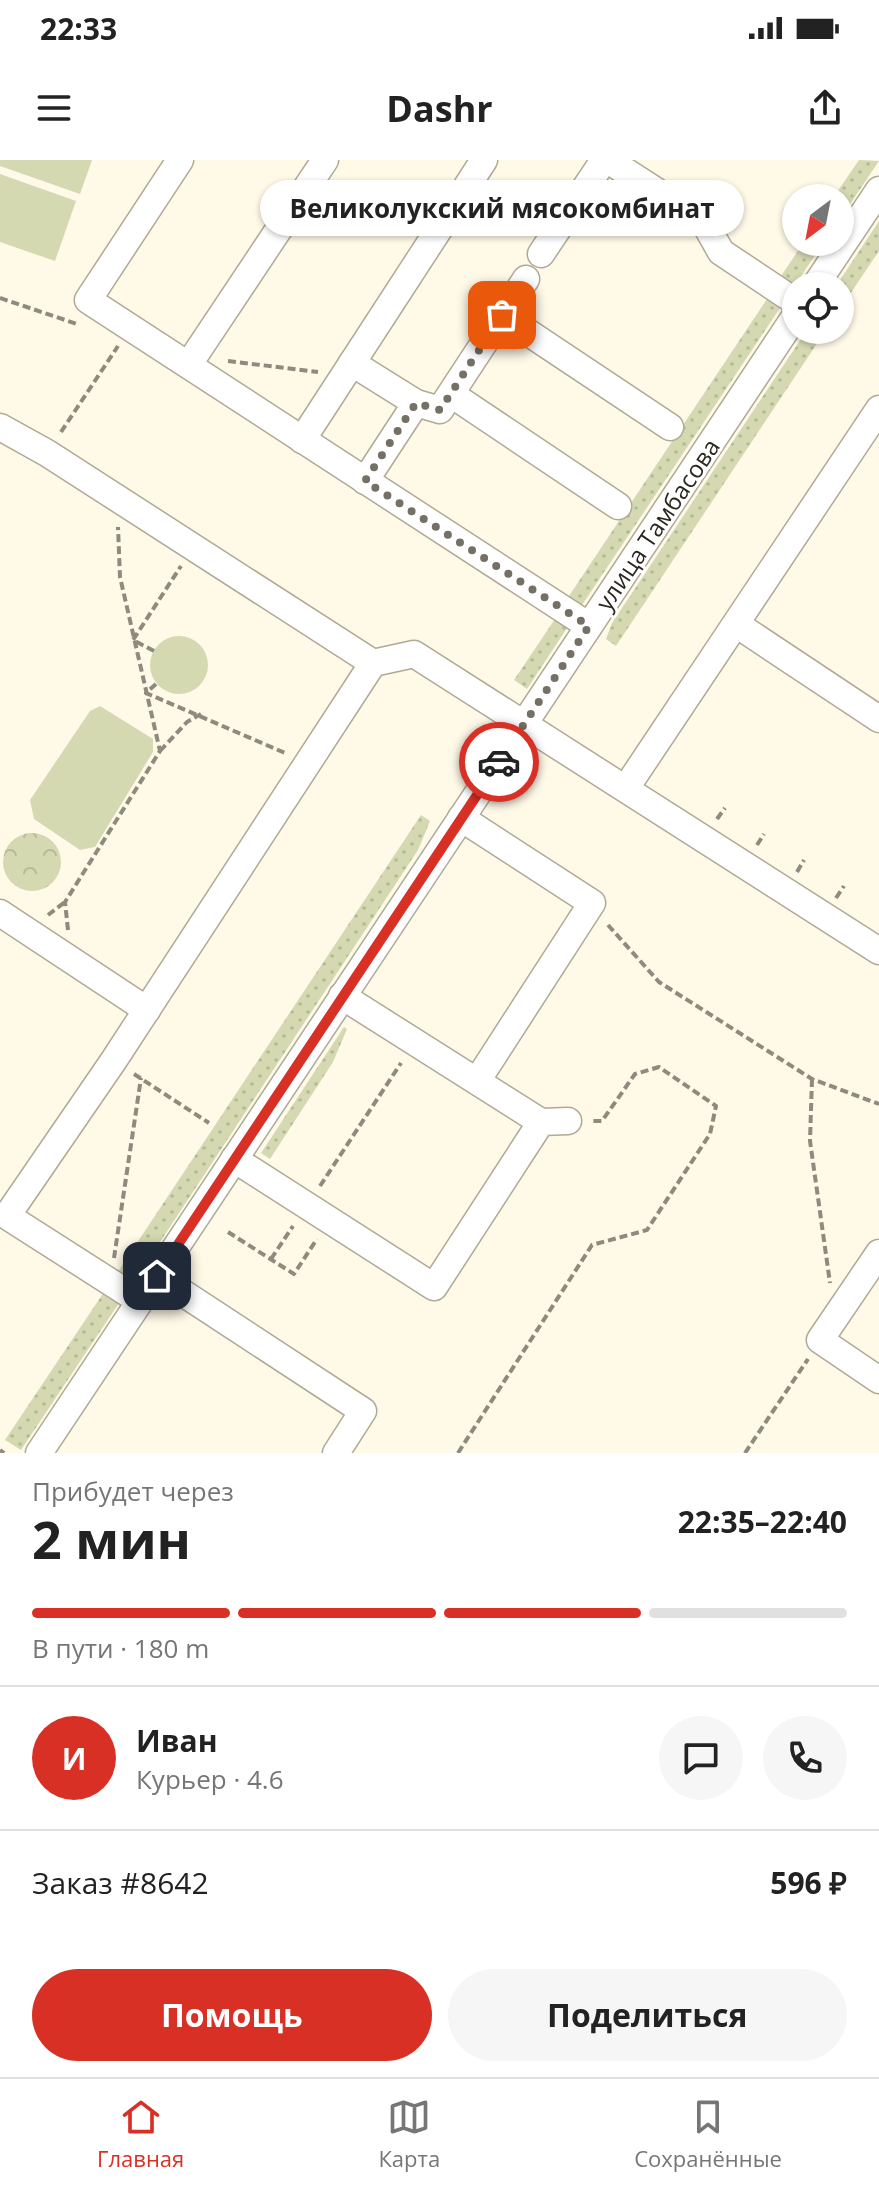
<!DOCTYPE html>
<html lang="ru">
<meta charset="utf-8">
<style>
body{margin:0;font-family:"Open Sans",sans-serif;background:#f6f6f6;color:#222;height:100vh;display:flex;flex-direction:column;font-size:30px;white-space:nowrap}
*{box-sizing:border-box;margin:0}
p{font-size:26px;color:#767676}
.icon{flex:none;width:44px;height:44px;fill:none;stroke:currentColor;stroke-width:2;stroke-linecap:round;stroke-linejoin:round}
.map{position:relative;height:1293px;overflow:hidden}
.details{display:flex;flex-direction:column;background:#fff;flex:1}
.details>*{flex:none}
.needle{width:52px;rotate:212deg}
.tools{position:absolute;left:782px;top:24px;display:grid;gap:16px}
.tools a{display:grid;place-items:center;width:72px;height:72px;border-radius:50%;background:#fff;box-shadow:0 2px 6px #0004;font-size:40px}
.pin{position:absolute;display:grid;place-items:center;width:68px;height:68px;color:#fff;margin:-34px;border-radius:16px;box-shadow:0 4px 12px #0006}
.courier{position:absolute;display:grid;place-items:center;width:80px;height:80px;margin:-40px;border:6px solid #d93025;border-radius:50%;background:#fff;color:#222;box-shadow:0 2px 10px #0007}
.bubble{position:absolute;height:56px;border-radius:28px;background:#fff;box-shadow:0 2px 6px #0004;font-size:26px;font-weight:700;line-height:56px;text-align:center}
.overview em{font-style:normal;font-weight:700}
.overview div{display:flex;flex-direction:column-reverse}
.overview{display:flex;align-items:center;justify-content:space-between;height:136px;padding:0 32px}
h1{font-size:52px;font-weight:700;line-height:60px}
.bar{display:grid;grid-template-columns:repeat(4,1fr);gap:12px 8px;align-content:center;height:96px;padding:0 32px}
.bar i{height:10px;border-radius:6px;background:#e0e0e0}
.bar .current{background:#d93025}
.bar p{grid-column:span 4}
.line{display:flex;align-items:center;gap:20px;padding:0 32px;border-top:2px solid #e0e0e0}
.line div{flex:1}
.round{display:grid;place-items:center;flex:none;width:84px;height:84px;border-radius:42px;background:#f6f6f6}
.action{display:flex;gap:16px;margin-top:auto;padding:16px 32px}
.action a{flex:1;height:92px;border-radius:48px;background:#d93025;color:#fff;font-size:32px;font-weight:700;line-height:92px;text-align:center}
.action a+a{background:#f6f6f6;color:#222}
.status{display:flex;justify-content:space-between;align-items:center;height:56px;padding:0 40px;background:#fff;direction:ltr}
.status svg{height:22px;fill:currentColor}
header{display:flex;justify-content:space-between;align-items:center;height:104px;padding:0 32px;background:#fff;font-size:36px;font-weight:700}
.dock{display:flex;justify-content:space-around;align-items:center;height:112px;border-top:2px solid #e0e0e0;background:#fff;font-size:22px;color:#767676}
.dock a{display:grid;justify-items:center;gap:4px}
.dock .current{color:#d93025}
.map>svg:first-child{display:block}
</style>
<div class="status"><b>22:33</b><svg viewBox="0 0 49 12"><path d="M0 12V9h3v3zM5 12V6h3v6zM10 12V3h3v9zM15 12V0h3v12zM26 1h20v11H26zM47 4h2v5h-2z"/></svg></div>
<header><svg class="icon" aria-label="menu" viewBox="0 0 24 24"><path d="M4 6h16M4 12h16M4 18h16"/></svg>Dashr<svg class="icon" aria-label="share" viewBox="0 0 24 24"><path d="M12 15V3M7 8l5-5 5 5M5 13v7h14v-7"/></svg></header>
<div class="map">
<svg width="879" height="1293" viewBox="0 0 879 1293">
<defs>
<pattern id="grass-dots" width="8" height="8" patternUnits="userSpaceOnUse" patternTransform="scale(2)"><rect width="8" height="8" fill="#d5d9b2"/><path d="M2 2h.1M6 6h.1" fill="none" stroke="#b7ba99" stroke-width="1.8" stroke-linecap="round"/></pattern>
<pattern id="forest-crowns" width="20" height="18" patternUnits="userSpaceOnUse" patternTransform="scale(2)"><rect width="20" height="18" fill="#d5d9b2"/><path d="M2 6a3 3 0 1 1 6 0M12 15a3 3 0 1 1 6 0" fill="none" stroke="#b7ba99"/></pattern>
</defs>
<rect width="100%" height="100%" fill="#fff9e8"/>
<g fill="url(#grass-dots)">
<path d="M859,0L879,1L840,59V38H833Z"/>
<path d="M879,61V91L840,149V126H836Z"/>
<path d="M804,82H824L795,125L781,116Z"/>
<path d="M767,139L780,148L580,448L567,439Z"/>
<path d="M807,170H826L616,486L606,479L612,463Z"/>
<path d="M555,459L567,468L527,529L514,520Z"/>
<path d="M421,655L430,661L418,690L133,1123L117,1113Z"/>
<path d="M344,867L347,869L333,902L270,999L261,993Z"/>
<path d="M104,1132L119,1143L21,1290L5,1280Z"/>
</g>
<circle fill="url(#forest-crowns)" cx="32" cy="702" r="29"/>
<g fill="#d5d9b2">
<path d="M0,0H92L80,34L0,6Z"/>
<path d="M0,14L76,41L55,101L0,82Z"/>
<circle cx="179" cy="505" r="29"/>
<path d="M100,546L153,579V592L95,687L80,690L34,659L30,640L90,551Z"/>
</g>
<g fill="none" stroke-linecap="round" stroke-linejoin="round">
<defs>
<g id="minor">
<path d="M180,0L88,140L589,466"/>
<path d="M608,0L704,62L721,92L796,142"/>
<path d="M541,94L604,0"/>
<path d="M815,126L879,30"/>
<path d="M502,155L670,267"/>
<path d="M352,203L416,243"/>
<path d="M189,204L325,0"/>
<path d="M451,234L618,346"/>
<path d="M0,267L47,293L373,503L414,494L879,791"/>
<path d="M302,280L484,0"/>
<path d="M365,321L416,243L440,250L526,119"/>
<path d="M736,464L879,559"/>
<path d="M626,628L879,249"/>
<path d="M461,658L592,743L477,921"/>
<path d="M0,753L147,850"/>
<path d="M342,836L541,962"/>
<path d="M234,999L434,1127L541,962L568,961"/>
<path d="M879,1093L820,1180L879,1220"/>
<path d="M157,1116L363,1251L336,1293"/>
<path d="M140,1141L7,1056L114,900L373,503"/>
<path d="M39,1293L796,155"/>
</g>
</defs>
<use href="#minor" stroke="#b0a995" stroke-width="29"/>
<g stroke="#8e8a7d" stroke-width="4" stroke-dasharray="8 4" stroke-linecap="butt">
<path d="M0,138L77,164"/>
<path d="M228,201L318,212"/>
<path d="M61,272L118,186"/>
<path d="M154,491L133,480L181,406"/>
<path d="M156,524L146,533L285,593"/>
<path d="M160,591L187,562L201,554"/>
<path d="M717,659L725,648"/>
<path d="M757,685L764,674"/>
<path d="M797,712L804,700"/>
<path d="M836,738L844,726"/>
<path d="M48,755L65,742"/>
<path d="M608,765L659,822L812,919L879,944"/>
<path d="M68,770L65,742L160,591L120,417L118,367"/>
<path d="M134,914L209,963"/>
<path d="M812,919L810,981L830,1123"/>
<path d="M320,1026L401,903"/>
<path d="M228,1072L294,1114L317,1079"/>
<path d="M114,1098L141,918"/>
<path d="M271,1099L293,1066"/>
<path d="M0,1290L4,1293"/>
<path d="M458,1293L592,1085L647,1070L710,974L716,946L659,907L635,914L602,961H590"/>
<path d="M745,1293L808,1199"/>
</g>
<use href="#minor" stroke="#fff" stroke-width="26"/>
</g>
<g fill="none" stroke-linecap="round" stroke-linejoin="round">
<path stroke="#757065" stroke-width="8" stroke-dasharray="0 14.4" d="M499,602L589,466L365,321L416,243L440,250L502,155"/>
<path stroke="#d93025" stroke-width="10" d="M157,1116L499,602"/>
</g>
<g text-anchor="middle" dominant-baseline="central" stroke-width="6" stroke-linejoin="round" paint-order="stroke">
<g font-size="24" fill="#2a271f" stroke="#fff">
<text transform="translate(657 364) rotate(-56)">улица Тамбасова</text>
</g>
</g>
</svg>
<div class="tools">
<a><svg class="needle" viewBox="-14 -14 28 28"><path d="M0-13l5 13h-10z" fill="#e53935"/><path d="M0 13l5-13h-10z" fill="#767676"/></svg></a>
<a><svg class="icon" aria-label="locate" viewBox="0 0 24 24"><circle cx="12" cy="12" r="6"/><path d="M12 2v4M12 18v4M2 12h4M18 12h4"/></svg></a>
</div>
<div class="pin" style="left:502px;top:155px;background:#ea580c"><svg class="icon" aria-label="bag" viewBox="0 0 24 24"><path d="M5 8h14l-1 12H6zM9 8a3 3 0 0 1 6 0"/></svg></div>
<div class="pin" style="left:157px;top:1116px;background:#1f2937"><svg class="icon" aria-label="home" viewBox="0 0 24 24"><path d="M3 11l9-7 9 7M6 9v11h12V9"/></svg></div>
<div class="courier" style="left:499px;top:602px"><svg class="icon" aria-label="car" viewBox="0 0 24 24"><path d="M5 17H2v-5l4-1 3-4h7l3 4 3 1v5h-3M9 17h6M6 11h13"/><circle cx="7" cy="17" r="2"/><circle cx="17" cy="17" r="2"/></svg></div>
<div class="bubble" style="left:260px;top:20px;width:484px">Великолукский мясокомбинат</div>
</div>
<section class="details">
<div class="overview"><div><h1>2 мин</h1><p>Прибудет через</p></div><em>22:35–22:40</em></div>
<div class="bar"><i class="current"></i><i class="current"></i><i class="current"></i><i></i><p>В пути · 180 m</p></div>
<div class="line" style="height:144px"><b class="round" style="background:#d93025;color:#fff">И</b><div><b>Иван</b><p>Курьер · 4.6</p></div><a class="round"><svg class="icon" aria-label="chat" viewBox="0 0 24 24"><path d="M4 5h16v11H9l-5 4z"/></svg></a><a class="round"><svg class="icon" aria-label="phone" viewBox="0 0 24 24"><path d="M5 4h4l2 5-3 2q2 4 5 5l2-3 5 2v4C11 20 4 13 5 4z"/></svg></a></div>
<div class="line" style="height:104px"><div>Заказ #8642</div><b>596 ₽</b></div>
<div class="action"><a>Помощь</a><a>Поделиться</a></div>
</section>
<nav class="dock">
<a class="current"><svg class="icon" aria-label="home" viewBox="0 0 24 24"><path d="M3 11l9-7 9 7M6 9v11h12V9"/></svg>Главная</a>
<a><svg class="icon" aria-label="map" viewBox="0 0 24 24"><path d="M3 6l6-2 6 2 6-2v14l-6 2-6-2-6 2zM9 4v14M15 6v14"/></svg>Карта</a>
<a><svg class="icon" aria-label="saved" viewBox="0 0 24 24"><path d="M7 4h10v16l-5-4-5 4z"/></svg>Сохранённые</a>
</nav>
